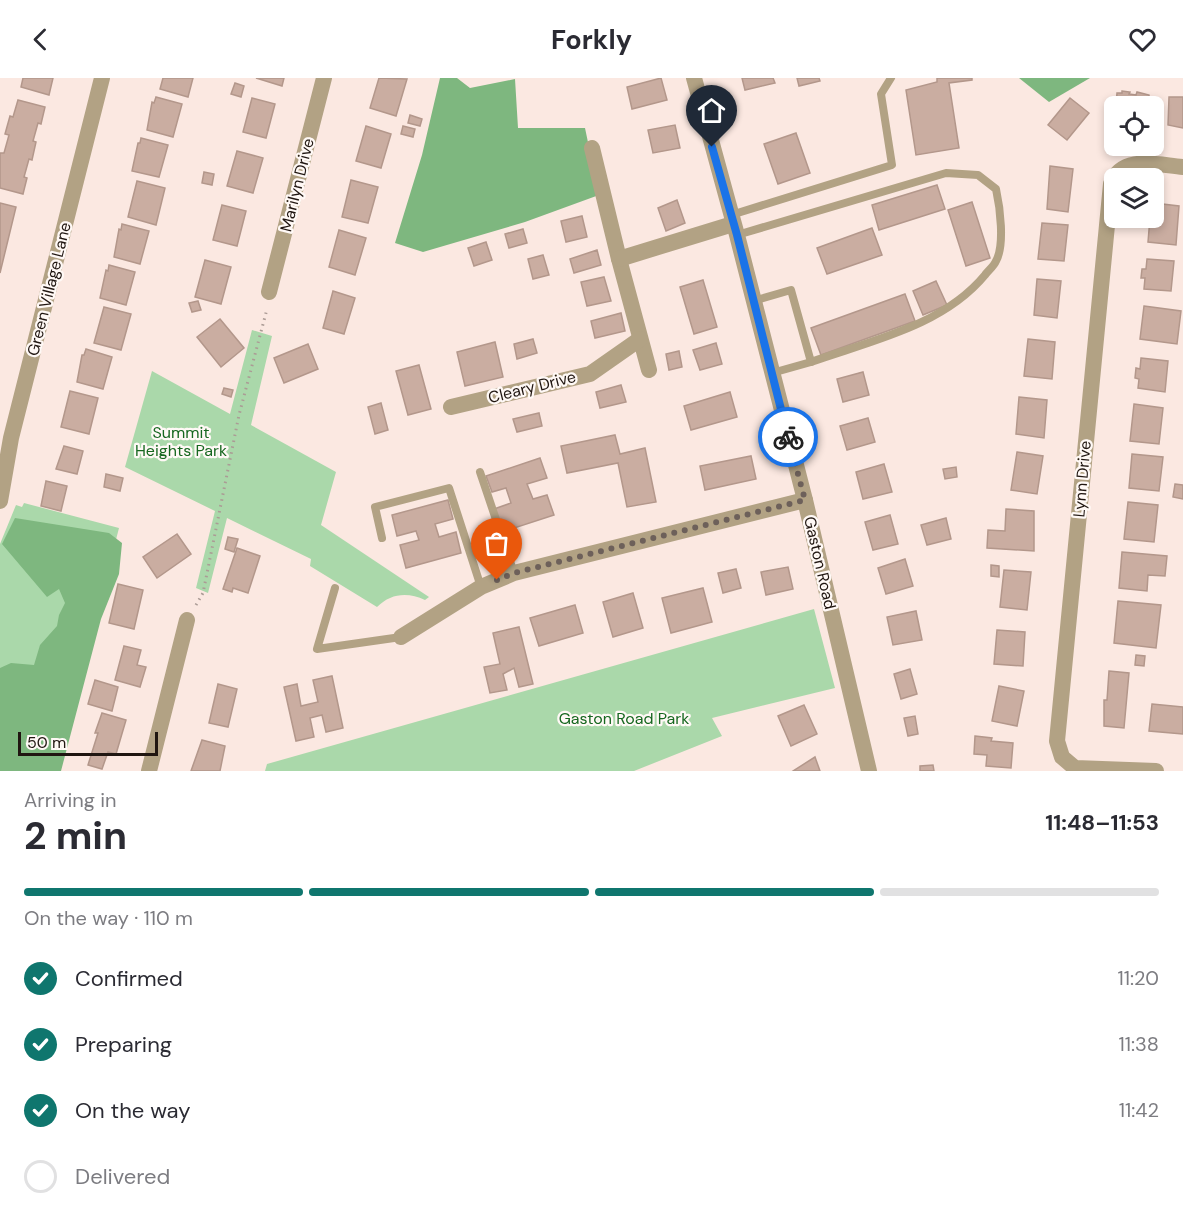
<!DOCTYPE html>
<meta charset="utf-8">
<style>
body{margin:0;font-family:"DM Sans",sans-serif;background:#f7f7f7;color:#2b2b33;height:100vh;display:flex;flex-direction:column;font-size:22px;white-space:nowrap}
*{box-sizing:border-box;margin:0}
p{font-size:20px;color:#7c7c81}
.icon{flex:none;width:33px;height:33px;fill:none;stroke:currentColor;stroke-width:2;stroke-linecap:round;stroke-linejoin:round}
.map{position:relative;height:693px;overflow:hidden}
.sheet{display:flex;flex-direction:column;background:#fff;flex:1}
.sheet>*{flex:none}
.fabs{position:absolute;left:1104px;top:18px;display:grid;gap:12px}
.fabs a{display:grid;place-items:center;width:60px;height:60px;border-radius:9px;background:#fff;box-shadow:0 3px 9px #0003;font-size:30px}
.scale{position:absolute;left:18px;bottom:15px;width:140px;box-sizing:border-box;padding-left:6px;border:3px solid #201611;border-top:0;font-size:16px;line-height:21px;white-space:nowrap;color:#201611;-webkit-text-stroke:4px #fff9f6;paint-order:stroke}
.pin{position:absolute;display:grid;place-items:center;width:51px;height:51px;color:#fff;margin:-62px -26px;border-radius:50% 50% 50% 0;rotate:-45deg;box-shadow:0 0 6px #0007}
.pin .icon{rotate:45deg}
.courier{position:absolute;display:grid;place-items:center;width:60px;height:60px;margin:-30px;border:4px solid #1a73e8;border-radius:50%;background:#fff;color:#222;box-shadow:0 2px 8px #0007}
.summary em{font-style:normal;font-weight:700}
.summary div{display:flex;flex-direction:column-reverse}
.summary{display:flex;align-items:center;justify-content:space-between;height:102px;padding:0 24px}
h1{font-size:39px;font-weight:700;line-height:45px}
.bar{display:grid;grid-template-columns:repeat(4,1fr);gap:9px 6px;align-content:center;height:72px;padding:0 24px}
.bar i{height:8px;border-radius:4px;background:#e1e1e2}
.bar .current{background:#0f766e}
.bar p{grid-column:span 4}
ol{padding:0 24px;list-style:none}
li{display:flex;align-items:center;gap:18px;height:66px}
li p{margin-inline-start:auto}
li .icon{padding:6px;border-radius:50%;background:#0f766e;color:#fff;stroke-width:4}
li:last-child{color:#7c7c81}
li i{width:33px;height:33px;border:3px solid #e1e1e2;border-radius:50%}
header{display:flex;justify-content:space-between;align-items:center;height:78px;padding:0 24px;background:#fff;font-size:27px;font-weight:700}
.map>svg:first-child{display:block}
</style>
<header><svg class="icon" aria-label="back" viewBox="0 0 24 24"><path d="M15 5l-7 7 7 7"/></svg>Forkly<svg class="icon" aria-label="heart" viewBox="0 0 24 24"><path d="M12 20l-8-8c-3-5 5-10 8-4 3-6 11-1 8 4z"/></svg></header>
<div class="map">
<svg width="1183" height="693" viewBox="0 0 1183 693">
<rect width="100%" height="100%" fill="#fbe8e1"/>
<g fill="#aad8aa">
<path d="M252,252L272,258L251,347L336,394L321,447L429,519L425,522C408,514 391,515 377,529L310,488L311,481L227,440L208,515L196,510L215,433L125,389L152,293L230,336Z"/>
<path d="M24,425L119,450L71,636L0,621V466L16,427L22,429Z"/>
<path d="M814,531L835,610L712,640L722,658L634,693H265L267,686Z"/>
</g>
<g fill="#7eb77f">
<path d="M440,0H457L470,10L515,1L518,50H585L599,117L525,144L423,174L395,165L422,77Z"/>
<path d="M1019,0H1090L1049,24Z"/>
<path d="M15,440L109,455L122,465L119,496L101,541L61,693H0V590L11,585L34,587L40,567L57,548L59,537L65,525L59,511L47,519L2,466Z"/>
</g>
<g fill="#caada1" stroke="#b3978b" stroke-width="1.5">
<path d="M23,0H53L49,17L21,9Z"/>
<path d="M163,0H193L188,19L160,11Z"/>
<path d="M256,0H284L282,8Z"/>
<path d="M379,0L407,1L396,38L370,30Z"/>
<path d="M661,0L667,22L632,31L627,9Z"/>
<path d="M742,0H773L775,5L745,12Z"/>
<path d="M797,0H819L820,3L799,8Z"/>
<path d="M937,0H972V2L949,5L959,70L916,77L906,12L937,4Z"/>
<path d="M235,5L244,8L241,19L231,16Z"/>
<path d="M1122,13L1130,14L1129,16L1136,17L1137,14L1149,17V28H1116L1117,15H1122Z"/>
<path d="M156,19L182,26L173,59L147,52L152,24L154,25Z"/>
<path d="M1169,19H1183V50L1168,47Z"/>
<path d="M252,20L275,26L266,60L243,54Z"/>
<path d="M1070,20L1089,35L1067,62L1048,47Z"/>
<path d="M18,22L45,29L41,46L38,45L33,63L36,64L32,82L29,81L24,99L27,100L23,116L0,110V75H4L9,57L5,56L10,38L13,39Z"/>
<path d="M410,37L422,41L420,48L408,45Z"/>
<path d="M675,47L680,70L653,75L648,52Z"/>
<path d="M366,48L391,56L381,90L356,83Z"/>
<path d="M403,48L415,51L413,59L401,56Z"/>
<path d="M796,55L810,95L778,106L764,66Z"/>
<path d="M141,60L168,67L159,99L132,93L138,65H140Z"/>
<path d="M237,73L263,80L253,115L227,108Z"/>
<path d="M1050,88L1073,91L1068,134L1047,131Z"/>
<path d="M204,94L214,96L212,107L202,105Z"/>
<path d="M351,102L378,109L368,145L342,139Z"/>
<path d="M137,103L165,110L156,147L128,139Z"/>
<path d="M937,107L945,131L879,152L872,127Z"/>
<path d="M677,122L685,145L666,153L658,130Z"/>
<path d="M972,124L990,180L966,188L948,132Z"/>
<path d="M0,125L16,129L0,195Z"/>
<path d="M1154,125L1179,128L1176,167L1148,164L1150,140H1154Z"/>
<path d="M222,127L246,133L237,168L213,162Z"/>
<path d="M582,138L587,159L566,164L561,143Z"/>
<path d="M1042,145L1068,147L1064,183L1038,181Z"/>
<path d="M122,146L149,153L140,186L114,179L119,151L121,152Z"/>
<path d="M872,150L882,177L827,196L817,170Z"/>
<path d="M523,151L527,165L509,170L505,156Z"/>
<path d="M339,152L366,160L355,197L329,189Z"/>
<path d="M486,164L492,182L474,188L468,170Z"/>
<path d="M597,172L601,187L574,195L570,181Z"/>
<path d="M543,177L549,197L533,201L528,181Z"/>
<path d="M1147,181L1174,183L1171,213L1144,211L1145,200H1141L1142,191H1146Z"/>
<path d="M205,182L231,189L221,226L195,219Z"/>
<path d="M109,187L135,194L126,227L100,220L106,192L108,193Z"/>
<path d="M604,199L611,223L587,228L581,204Z"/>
<path d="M1037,201L1061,203L1057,240L1034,237Z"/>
<path d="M703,202L717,249L694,256L680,209Z"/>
<path d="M936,203L947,227L923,237L913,213Z"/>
<path d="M333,213L355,220L344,256L323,250Z"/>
<path d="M905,216L915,243L821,277L811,250Z"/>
<path d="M198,223L201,232L192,234L189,225Z"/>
<path d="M1144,228L1181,233L1177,266L1140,261Z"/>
<path d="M104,229L131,236L121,272L94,265Z"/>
<path d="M621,235L625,253L595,260L591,243Z"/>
<path d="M220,241L244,270L221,289L197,259Z"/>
<path d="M533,261L537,275L517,281L514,266Z"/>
<path d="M1028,261L1055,264L1052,301L1024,298Z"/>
<path d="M495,264L503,299L465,308L457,274Z"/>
<path d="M716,265L722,286L700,292L693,272Z"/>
<path d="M308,266L318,291L284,305L274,280Z"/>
<path d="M86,271L112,279L103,311L77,304L82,277H84Z"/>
<path d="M679,273L682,289L669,292L666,276Z"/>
<path d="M1141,280L1168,283L1165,314L1138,310L1139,301L1135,300L1136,290L1140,291Z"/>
<path d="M419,287L431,331L408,337L396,293Z"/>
<path d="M863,294L869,317L843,324L837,301Z"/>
<path d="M621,307L626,324L600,330L596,314Z"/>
<path d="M224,310L233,312L231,319L222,316Z"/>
<path d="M70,313L98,320L89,356L61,349Z"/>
<path d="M730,314L737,339L691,352L684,328Z"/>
<path d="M1019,319L1047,322L1044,360L1016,356Z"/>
<path d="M381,325L388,352L375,356L368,329Z"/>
<path d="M1134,326L1163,330L1159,366L1130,363Z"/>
<path d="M539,335L542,348L517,354L513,341Z"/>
<path d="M868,340L875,364L847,372L840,348Z"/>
<path d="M615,357L620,376L645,370L656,424L627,429L618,385L567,395L561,368Z"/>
<path d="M64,368L83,373L77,396L56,391Z"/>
<path d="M1017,374L1043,378L1037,416L1011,412Z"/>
<path d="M1132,376L1163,379L1159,413L1129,410Z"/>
<path d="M751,378L756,401L705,412L700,388Z"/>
<path d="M540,380L547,400L527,406L533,421L547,417L554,437L502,454L494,431L511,425L506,410L492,414L486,398Z"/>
<path d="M884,386L892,414L863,421L856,394Z"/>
<path d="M956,389L957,399L945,401L943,391Z"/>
<path d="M106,396L123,400L120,413L104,409Z"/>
<path d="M46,403L67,408L61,433L41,428Z"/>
<path d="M1175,406L1183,407V421L1173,419Z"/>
<path d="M448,422L453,441L435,446L439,459L456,454L461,475L406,490L400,467L419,462L416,453L397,458L392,437Z"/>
<path d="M1128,424L1158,427L1154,464L1124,461Z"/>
<path d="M1006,431L1034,433V473L987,470L988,452L1005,453Z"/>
<path d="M890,437L898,466L873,472L865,444Z"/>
<path d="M946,440L951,461L927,467L921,447Z"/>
<path d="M177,456L191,476L157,500L143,479Z"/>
<path d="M228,459L238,461L234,474L225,471Z"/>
<path d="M237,470L260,478L248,515L233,510L232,514L223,511Z"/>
<path d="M1122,474L1167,478L1165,498L1148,497L1147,513L1119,510Z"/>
<path d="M905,481L913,508L886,516L878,490Z"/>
<path d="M991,487L999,488V499L991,498Z"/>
<path d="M788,489L793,511L766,517L761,494Z"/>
<path d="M736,491L741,510L723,515L718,495Z"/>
<path d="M1004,492L1031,494L1027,532L1000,529Z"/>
<path d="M118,506L143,512L134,551L109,545Z"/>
<path d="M703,510L712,544L671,555L662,520Z"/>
<path d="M633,515L643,550L613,559L603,524Z"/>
<path d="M1118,523L1161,527L1156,570L1114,565Z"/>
<path d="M575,527L583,555L539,568L530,540Z"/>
<path d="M916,533L922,562L893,567L887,539Z"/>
<path d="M519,549L533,606L519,609L514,590L503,596L507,612L490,615L484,589L500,586L493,555Z"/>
<path d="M997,552L1025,554L1023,588L994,586Z"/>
<path d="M124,568L141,572L137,587L146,589L140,609L115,602Z"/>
<path d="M1136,577L1145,578L1144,588L1135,587Z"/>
<path d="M910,591L917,616L901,621L894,596Z"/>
<path d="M1109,593L1129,595L1124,650L1104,648V622H1107Z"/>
<path d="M332,598L343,650L326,654L322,637L310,640L314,659L296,663L284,609L297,606L301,628L318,624L313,602Z"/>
<path d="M95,602L118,609L112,633L88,626Z"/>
<path d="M218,606L237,611L228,649L209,645Z"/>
<path d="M999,608L1024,613L1017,648L992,643Z"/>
<path d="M1152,626L1183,629V656L1149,653Z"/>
<path d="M804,627L817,656L791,668L778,638Z"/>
<path d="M102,635L126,642L116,676L108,674L102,691L88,687L98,655H95Z"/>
<path d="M915,638L918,656L908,658L904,640Z"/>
<path d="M975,658L992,660L991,663L1013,665L1011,690L986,688L987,677L974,676Z"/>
<path d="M202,662L225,668L220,693H191Z"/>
<path d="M815,679L820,693H793Z"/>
<path d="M933,687L934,693H920V688Z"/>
</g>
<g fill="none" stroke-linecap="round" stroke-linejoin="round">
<path stroke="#ab9b95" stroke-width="3" stroke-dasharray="1.5 4.5" stroke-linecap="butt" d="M196,527L203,515L239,337L267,231"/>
<g stroke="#b2a284" stroke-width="8">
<path d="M731,137L892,87L881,16L891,0"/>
<path d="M737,157L946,95L978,97L996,111C1000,129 1005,167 996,183C994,188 988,193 985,197C943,248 870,263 811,284L791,212L753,223"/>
<path d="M772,295L811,284"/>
<path d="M480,394L514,495"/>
<path d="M382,460L375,429L449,410L481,509"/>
<path d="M335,510L317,571L401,559"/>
</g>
<g stroke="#b2a284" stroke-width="16">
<path d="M694,0L737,157L805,422L869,693"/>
<path d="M592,70L619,181L649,292"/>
<path d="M619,181L733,146"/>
<path d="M269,214L324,0"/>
<path d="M451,329L590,296L640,261"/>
<path d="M0,423L11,360L102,0"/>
<path d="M401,559L481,509L514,495L805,422"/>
<path d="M149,693L187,542"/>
<path d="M1156,693L1075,690L1062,679L1057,663L1111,106C1122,76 1157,87 1183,89"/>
</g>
</g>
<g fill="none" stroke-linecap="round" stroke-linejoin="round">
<path stroke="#6d605a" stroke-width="6" stroke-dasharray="0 10.8" d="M497,502L514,495L805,422L788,359"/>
<path stroke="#1a73e8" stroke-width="8" d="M712,69L737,157L788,359"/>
</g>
<g text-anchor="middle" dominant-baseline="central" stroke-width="4.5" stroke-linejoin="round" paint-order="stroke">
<g font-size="16" fill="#201611" stroke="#fff9f6">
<text transform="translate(297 107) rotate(-76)">Marilyn Drive</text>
<text transform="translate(49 211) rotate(-76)">Green Village Lane</text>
<text transform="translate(532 309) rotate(-14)">Cleary Drive</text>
<text transform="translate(1082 401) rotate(-85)">Lynn Drive</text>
<text transform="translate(820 485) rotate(77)">Gaston Road</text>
</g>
<g font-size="16" fill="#16671f" stroke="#fff9f6">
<text x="181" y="354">Summit<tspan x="181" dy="18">Heights Park</tspan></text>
<text x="624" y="640">Gaston Road Park</text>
</g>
</g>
</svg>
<div class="fabs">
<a><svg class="icon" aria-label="locate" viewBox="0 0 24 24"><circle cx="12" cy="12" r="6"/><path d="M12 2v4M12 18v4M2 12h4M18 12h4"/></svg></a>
<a><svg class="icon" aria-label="layers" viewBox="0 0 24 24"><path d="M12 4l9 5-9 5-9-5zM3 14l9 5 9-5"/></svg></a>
</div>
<div class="scale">50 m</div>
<div class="pin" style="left:497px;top:502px;background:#ea580c"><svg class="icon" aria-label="bag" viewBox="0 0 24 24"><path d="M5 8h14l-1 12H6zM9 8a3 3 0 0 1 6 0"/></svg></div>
<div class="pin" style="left:712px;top:69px;background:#1f2937"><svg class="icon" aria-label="home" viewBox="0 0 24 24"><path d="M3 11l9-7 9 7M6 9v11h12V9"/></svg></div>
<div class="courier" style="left:788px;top:359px"><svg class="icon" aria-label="bike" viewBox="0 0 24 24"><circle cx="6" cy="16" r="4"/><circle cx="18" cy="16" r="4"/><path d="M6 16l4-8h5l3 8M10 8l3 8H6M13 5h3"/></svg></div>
</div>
<section class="sheet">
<div class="summary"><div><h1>2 min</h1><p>Arriving in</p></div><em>11:48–11:53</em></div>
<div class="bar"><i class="current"></i><i class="current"></i><i class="current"></i><i></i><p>On the way · 110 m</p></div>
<ol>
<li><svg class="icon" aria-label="check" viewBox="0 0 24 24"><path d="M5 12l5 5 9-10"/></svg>Confirmed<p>11:20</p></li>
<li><svg class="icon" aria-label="check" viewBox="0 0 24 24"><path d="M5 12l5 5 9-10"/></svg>Preparing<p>11:38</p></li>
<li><svg class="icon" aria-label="check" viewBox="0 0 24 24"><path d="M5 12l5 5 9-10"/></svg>On the way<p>11:42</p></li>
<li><i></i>Delivered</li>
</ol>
</section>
